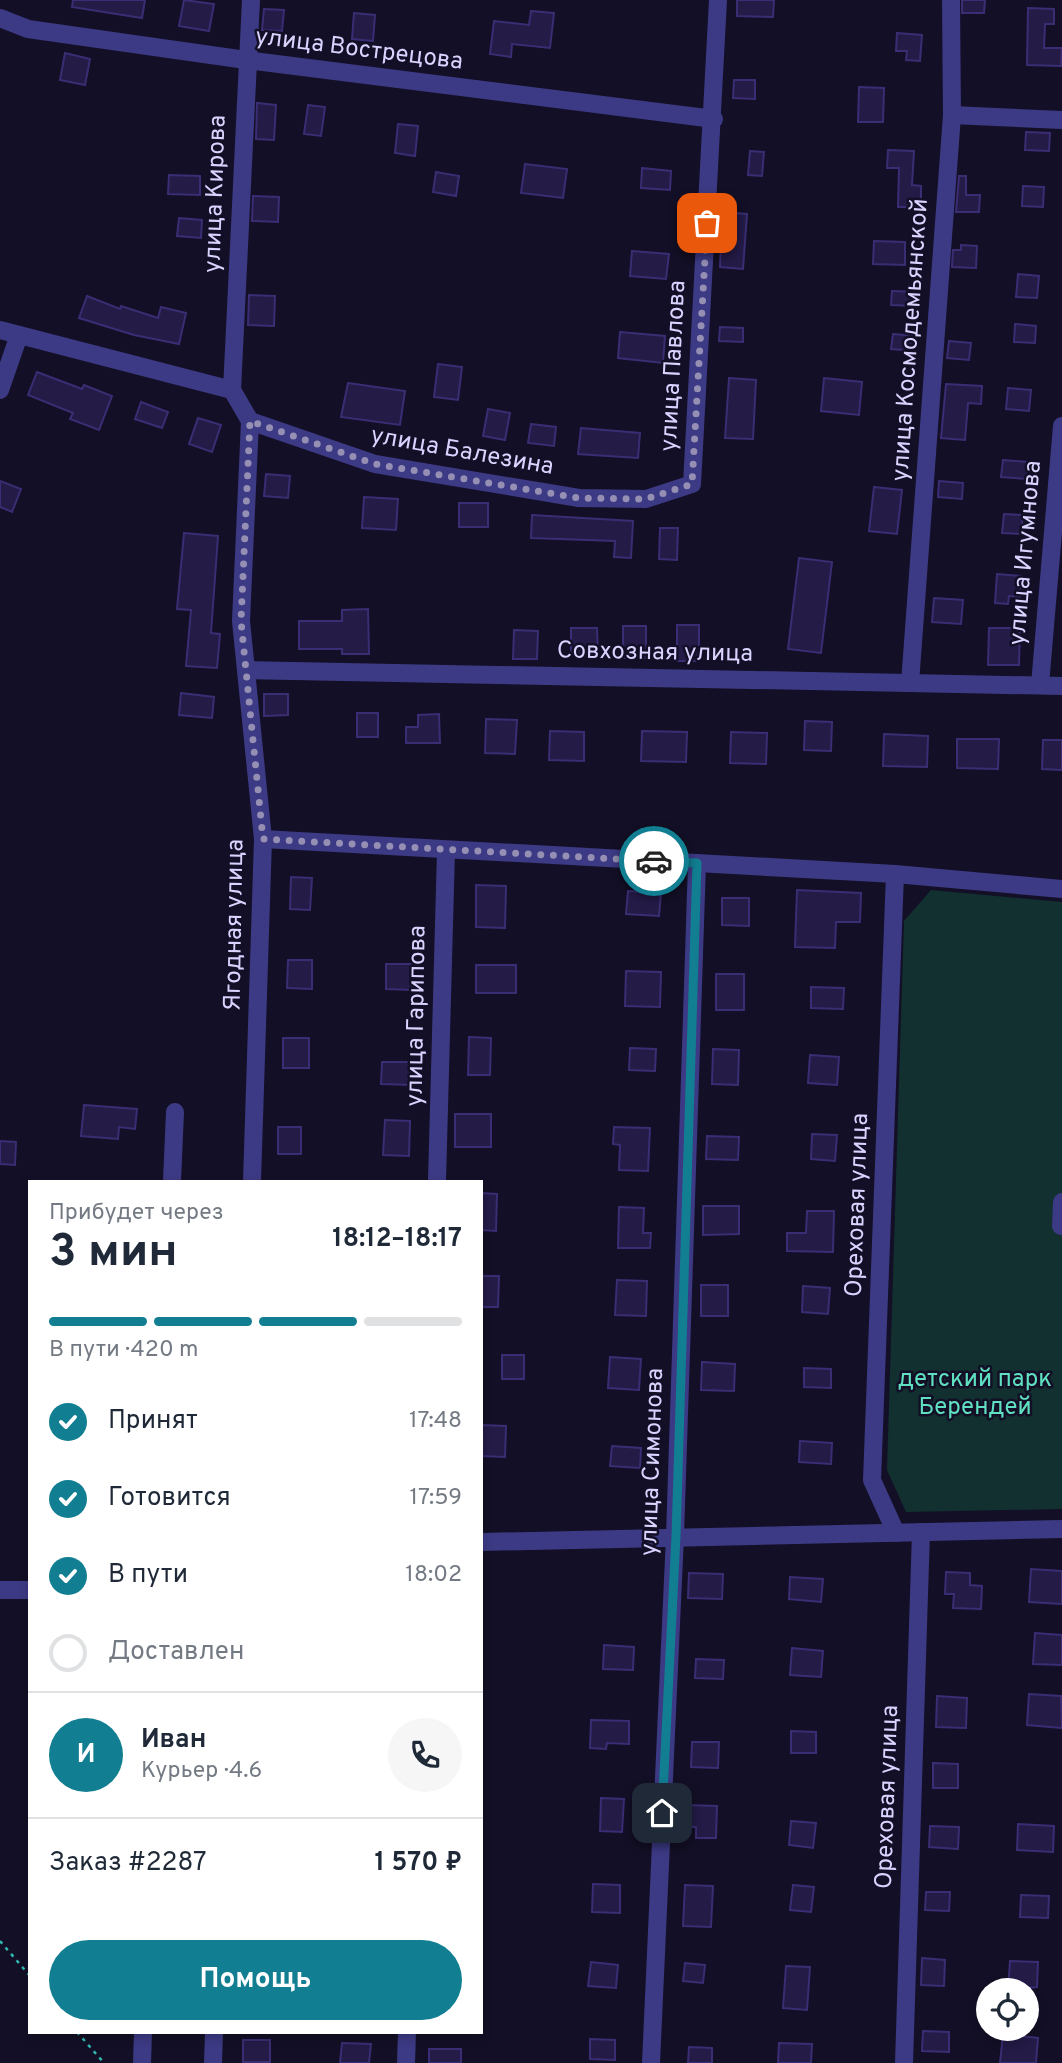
<!DOCTYPE html>
<html lang="ru">
<meta charset="utf-8">
<style>
body{margin:0;font-family:Overpass,sans-serif;background:#f6f6f7;color:#1f2937;height:100vh;display:flex;flex-direction:column;font-size:26px;white-space:nowrap}
*{box-sizing:border-box;margin:0}
p{font-size:23px;color:#747a83}
.icon{flex:none;width:38px;height:38px;fill:none;stroke:currentColor;stroke-width:2;stroke-linecap:round;stroke-linejoin:round}
.map{position:relative;flex:1;overflow:hidden}
.sheet{position:absolute;left:28px;top:1180px;width:455px;height:854px;display:flex;flex-direction:column;background:#fff;border-radius:0px;box-shadow:0 4px 10px #0003}
.sheet>*{flex:none}
.buttons{position:absolute;left:976px;top:1978px;display:grid;gap:14px}
.buttons a{display:grid;place-items:center;width:63px;height:63px;border-radius:50%;background:#fff;box-shadow:0 4px 10px #0003;font-size:35px}
.pin{position:absolute;display:grid;place-items:center;width:60px;height:60px;color:#fff;margin:-30px;border-radius:14px;box-shadow:0 4px 10px #0006}
.courier{position:absolute;display:grid;place-items:center;width:70px;height:70px;margin:-35px;border:5px solid #117e91;border-radius:50%;background:#fff;color:#222;box-shadow:0 2px 9px #0007}
.headline em{font-style:normal;font-weight:700}
.headline div{display:flex;flex-direction:column-reverse}
.headline{display:flex;align-items:center;justify-content:space-between;height:119px;padding:0 21px}
h1{font-size:46px;font-weight:700;line-height:52px}
.bar{display:grid;grid-template-columns:repeat(4,1fr);gap:10px 7px;align-content:center;height:84px;padding:0 21px}
.bar i{height:9px;border-radius:5px;background:#e0e1e3}
.bar .selected{background:#117e91}
.bar p{grid-column:span 4}
.line{display:flex;align-items:center;gap:18px;padding:0 21px;border-top:2px solid #e0e1e3}
.line div{flex:1}
.round{display:grid;place-items:center;flex:none;width:74px;height:74px;border-radius:37px;background:#f6f6f7}
ol{padding:0 21px;list-style:none}
li{display:flex;align-items:center;gap:21px;height:77px}
li p{margin-inline-start:auto}
li .icon{padding:7px;border-radius:50%;background:#117e91;color:#fff;stroke-width:4}
li:last-child{color:#747a83}
li i{width:38px;height:38px;border:4px solid #e0e1e3;border-radius:50%}
.action{display:flex;gap:14px;margin-top:auto;padding:14px 21px}
.action a{flex:1;height:80px;border-radius:42px;background:#117e91;color:#fff;font-size:28px;font-weight:700;line-height:80px;text-align:center}
.map>svg:first-child{display:block}
</style>
<div class="map">
<svg width="1062" height="2063" viewBox="0 0 1062 2063">
<rect width="100%" height="100%" fill="#130f26"/>
<path fill="#12302f" d="M931,890L1062,902V1509L906,1512L887,1470L904,921Z"/>
<g fill="#241b47" stroke="#3b2d73" stroke-width="2">
<path d="M73,0H145L142,18L72,7Z"/>
<path d="M184,0L214,4L209,31L179,26Z"/>
<path d="M737,0H774L773,17L737,16Z"/>
<path d="M962,0H985L984,13H962Z"/>
<path d="M1028,8L1054,9V24H1045L1044,48H1062L1061,66L1027,65Z"/>
<path d="M264,9L284,10L282,31L262,30Z"/>
<path d="M531,11L554,13L550,48L512,44L511,57L490,54L494,21L529,25Z"/>
<path d="M354,13L375,15L373,41L352,39Z"/>
<path d="M897,33L922,35L920,61L906,60L907,51H896Z"/>
<path d="M65,53L90,59L85,85L60,80Z"/>
<path d="M734,80H755V99L733,98Z"/>
<path d="M859,87L884,88L883,122H858Z"/>
<path d="M257,103L276,105L274,140L256,139Z"/>
<path d="M308,105L325,107L321,136L304,134Z"/>
<path d="M398,124L418,126L415,156L395,153Z"/>
<path d="M1026,132L1050,133L1049,151L1025,150Z"/>
<path d="M888,150L914,151L912,185L921,186V207H898L899,168H887Z"/>
<path d="M750,151L764,152L762,176L748,175Z"/>
<path d="M525,164L567,169L563,198L521,193Z"/>
<path d="M642,168L671,171L670,190L641,188Z"/>
<path d="M436,172L459,176L456,196L433,192Z"/>
<path d="M169,175L200,176V195L168,194Z"/>
<path d="M959,176H966V195H980L979,212H956Z"/>
<path d="M1023,186L1044,187L1043,207L1022,206Z"/>
<path d="M253,196L279,197L278,222L252,221Z"/>
<path d="M722,212L747,214L743,269L720,267Z"/>
<path d="M179,218L202,220L201,238L177,236Z"/>
<path d="M874,241L905,242V265L873,264Z"/>
<path d="M961,245L977,246L976,268L952,267L953,250H961Z"/>
<path d="M632,251L669,254L666,279L630,276Z"/>
<path d="M1018,274L1039,276L1037,298L1016,297Z"/>
<path d="M892,291L917,292L916,306L891,305Z"/>
<path d="M249,295L275,296L274,326L248,325Z"/>
<path d="M87,296L120,309L121,306L158,318L161,307L186,313L179,344L134,335L79,318Z"/>
<path d="M1015,324L1036,326L1035,343L1014,342Z"/>
<path d="M720,327L743,328V342L719,341Z"/>
<path d="M620,332L665,336L663,363L618,358Z"/>
<path d="M893,334L916,336L915,351L891,349Z"/>
<path d="M949,341L971,343L969,360L947,358Z"/>
<path d="M438,364L462,367L458,400L434,397Z"/>
<path d="M37,372L82,389L84,385L112,396L99,430L70,419L73,413L28,395Z"/>
<path d="M729,378L756,380L753,439L725,438Z"/>
<path d="M824,378L862,382L859,415L821,411Z"/>
<path d="M348,383L405,391L400,425L341,417Z"/>
<path d="M946,384L982,386L981,404L968,403L965,440L941,438Z"/>
<path d="M1008,388L1031,390L1029,411L1006,409Z"/>
<path d="M141,402L168,412L162,428L135,419Z"/>
<path d="M488,409L510,413L505,440L483,436Z"/>
<path d="M198,418L221,425L212,452L189,444Z"/>
<path d="M531,424L556,427L554,446L528,443Z"/>
<path d="M581,428L640,433L638,458L578,454Z"/>
<path d="M1003,460L1028,462L1027,479L1001,477Z"/>
<path d="M266,474L290,476L288,498L264,496Z"/>
<path d="M0,481L21,489L12,512L0,507Z"/>
<path d="M939,481L963,483L962,499L938,497Z"/>
<path d="M874,487L902,490L897,534L869,531Z"/>
<path d="M364,497L398,499L396,530L362,528Z"/>
<rect x="459" y="503" width="29" height="24"/>
<path d="M1004,514L1023,515L1021,534L1002,533Z"/>
<path d="M532,515L633,521L631,558L614,557L615,541L531,538Z"/>
<path d="M660,528H678L677,560L659,559Z"/>
<path d="M184,533L218,536L211,633L220,634L217,668L186,666L191,610L177,609Z"/>
<path d="M799,558L832,562L821,653L788,649Z"/>
<path d="M997,574L1021,576L1020,597L1009,596L1008,604L995,603Z"/>
<path d="M934,598L963,600L961,624L932,622Z"/>
<path d="M368,609L369,654H342V649H299V621H342V610Z"/>
<rect x="677" y="625" width="22" height="36"/>
<rect x="623" y="626" width="23" height="32"/>
<path d="M571,628H597L598,653L571,654Z"/>
<path d="M989,628H1020L1019,665H988Z"/>
<path d="M514,630L538,631L537,659H513Z"/>
<path d="M181,693L214,697L212,718L179,715Z"/>
<path d="M264,694H288V715L264,716Z"/>
<rect x="357" y="713" width="21" height="24"/>
<path d="M439,714L440,743H406V727H418V715Z"/>
<path d="M486,719L517,720L515,754L485,753Z"/>
<path d="M805,721L832,722L831,751L804,750Z"/>
<path d="M550,731L584,732V761L549,760Z"/>
<path d="M642,731L687,732L686,762L641,761Z"/>
<path d="M731,732L767,733L766,764L730,763Z"/>
<path d="M884,734L928,736L927,767L883,766Z"/>
<path d="M957,739H999L998,769L957,768Z"/>
<path d="M1043,740H1062V770L1042,769Z"/>
<path d="M291,877L312,878L310,910L290,909Z"/>
<path d="M476,885L506,886L505,928L476,927Z"/>
<path d="M797,890L861,893L860,922H836L835,948L795,947Z"/>
<path d="M628,891L661,893L659,916L626,914Z"/>
<path d="M722,898H749V926L722,925Z"/>
<path d="M288,960H312V989L287,988Z"/>
<path d="M386,964H412V990L386,989Z"/>
<rect x="476" y="965" width="40" height="28"/>
<path d="M626,971L661,972L660,1007L625,1006Z"/>
<rect x="716" y="974" width="28" height="36"/>
<path d="M811,987L844,988L843,1009L811,1008Z"/>
<path d="M469,1037L491,1038L490,1075H468Z"/>
<rect x="283" y="1038" width="26" height="30"/>
<path d="M630,1048L656,1049L655,1071L629,1070Z"/>
<path d="M713,1049L739,1050L738,1085L712,1084Z"/>
<path d="M810,1055L839,1057L837,1085L808,1083Z"/>
<path d="M382,1062H412V1085L381,1084Z"/>
<path d="M84,1105L137,1109L135,1129L119,1127L118,1139L81,1136Z"/>
<rect x="455" y="1114" width="36" height="33"/>
<path d="M385,1120L410,1121L409,1156L383,1155Z"/>
<rect x="278" y="1127" width="23" height="27"/>
<path d="M614,1127L650,1128L648,1171L619,1170L620,1145L613,1144Z"/>
<path d="M812,1134L837,1135L835,1161L811,1159Z"/>
<path d="M707,1136L739,1137L738,1160L706,1159Z"/>
<path d="M0,1141L16,1142L15,1165L0,1164Z"/>
<path d="M481,1193L497,1194L496,1231L481,1230Z"/>
<path d="M703,1206H739V1234L703,1235Z"/>
<path d="M619,1207L644,1208L643,1233H651L650,1248H618Z"/>
<path d="M807,1211H834L833,1252L787,1251V1233H806Z"/>
<path d="M481,1276H499L498,1307H481Z"/>
<path d="M617,1280L647,1281L646,1316L615,1315Z"/>
<rect x="701" y="1285" width="27" height="31"/>
<path d="M803,1286L830,1288L828,1314L802,1312Z"/>
<rect x="502" y="1355" width="22" height="24"/>
<path d="M610,1357L641,1359L639,1390L608,1388Z"/>
<path d="M702,1362L735,1364L734,1391L701,1390Z"/>
<path d="M804,1368L831,1369V1388L804,1387Z"/>
<path d="M481,1425L506,1426L505,1457L481,1456Z"/>
<path d="M800,1441L832,1443L831,1464L799,1462Z"/>
<path d="M612,1446L641,1448L640,1468L610,1466Z"/>
<path d="M1031,1569L1062,1571V1604L1029,1602Z"/>
<path d="M946,1572L970,1573V1585L982,1586L981,1609L953,1608L954,1594H945Z"/>
<path d="M689,1573L723,1574L722,1599L688,1598Z"/>
<path d="M790,1577L823,1579L821,1602L789,1599Z"/>
<path d="M1035,1633L1062,1635V1665L1033,1664Z"/>
<path d="M604,1645L634,1647L633,1670L603,1669Z"/>
<path d="M792,1648L823,1651L821,1677L790,1675Z"/>
<path d="M696,1659L724,1660L723,1679L695,1678Z"/>
<path d="M1029,1694L1061,1696L1062,1728L1027,1725Z"/>
<path d="M937,1696L967,1698L966,1728L936,1727Z"/>
<path d="M591,1720L629,1721V1744L607,1743L606,1749L590,1748Z"/>
<path d="M791,1731L816,1732V1753H791Z"/>
<path d="M692,1742H719L718,1768L691,1767Z"/>
<path d="M933,1763L958,1764V1788H933Z"/>
<path d="M601,1798L624,1799L622,1832L600,1831Z"/>
<path d="M686,1805L717,1806L716,1838H696V1827H686Z"/>
<path d="M791,1821L816,1823L813,1848L789,1845Z"/>
<path d="M1018,1824L1054,1826L1053,1852L1017,1850Z"/>
<path d="M930,1826L959,1827L958,1849L929,1847Z"/>
<path d="M593,1884L620,1885V1913L592,1912Z"/>
<path d="M685,1885L713,1886L711,1927L683,1926Z"/>
<path d="M793,1885L814,1887L811,1912L790,1910Z"/>
<path d="M926,1892H950L949,1911L925,1910Z"/>
<path d="M1021,1895L1049,1896L1048,1918L1020,1917Z"/>
<path d="M922,1958L945,1960L944,1986L921,1985Z"/>
<path d="M1010,1961L1038,1962L1037,1987L1008,1990Z"/>
<path d="M591,1962L618,1965L616,1988L588,1986Z"/>
<path d="M685,1963L705,1965L703,1983L683,1981Z"/>
<path d="M786,1966L810,1967L807,2010L783,2008Z"/>
<path d="M923,2031L949,2032V2052L922,2051Z"/>
<path d="M1003,2034L1038,2038L1036,2063H1000Z"/>
<path d="M590,2039L615,2040V2060L590,2059Z"/>
<rect x="243" y="2040" width="27" height="22"/>
<path d="M342,2043L371,2044L369,2063H340Z"/>
<path d="M779,2043L812,2044L811,2063H778Z"/>
<path d="M689,2047L712,2048V2063H688Z"/>
<rect x="429" y="2049" width="32" height="14"/>
</g>
<g fill="none" stroke-linecap="round" stroke-linejoin="round">
<g stroke="#2fb8b0" stroke-width="2.5" stroke-dasharray="3.5 5" stroke-linecap="butt">
<path d="M0,1941L30,1976"/>
<path d="M77,2032L104,2063"/>
</g>
<g stroke="#3d3a85" stroke-width="18">
<path d="M0,18L28,29L246,60L714,119"/>
<path d="M952,115L1062,120"/>
<path d="M0,330L232,390L250,421L375,464L579,498L646,499L692,484L718,0"/>
<path d="M0,390L19,335"/>
<path d="M232,390L251,0"/>
<path d="M250,421L241,621L263,839L252,1181"/>
<path d="M247,670L1062,686"/>
<path d="M910,683L952,115L951,0"/>
<path d="M1040,685L1062,426"/>
<path d="M263,839L895,874L1062,889"/>
<path d="M895,874L872,1480L896,1533"/>
<path d="M172,1181L175,1112"/>
<path d="M437,1181L446,851"/>
<path d="M1061,1226L1062,1202"/>
<path d="M481,1542L1062,1529"/>
<path d="M0,1590H30"/>
<path d="M142,2063L143,2032"/>
<path d="M213,2063L214,2032"/>
<path d="M406,2063L407,2032"/>
<path d="M651,2063L675,1536L697,863"/>
<path d="M904,2063L921,1532"/>
</g>
</g>
<g fill="none" stroke-linecap="round" stroke-linejoin="round">
<path stroke="#948fb3" stroke-width="7" stroke-dasharray="0 12.6" d="M654,861L263,839L241,621L250,421L375,464L579,498L646,499L692,484L707,223"/>
<path stroke="#117e91" stroke-width="9" d="M654,861L697,863L676,1536L662,1813"/>
</g>
<g text-anchor="middle" dominant-baseline="central" stroke-width="5" stroke-linejoin="round" paint-order="stroke">
<g font-size="24" fill="#d9d4ff" stroke="#130f26">
<text transform="translate(359 50) rotate(7)">улица Вострецова</text>
<text transform="translate(216 194) rotate(-88)">улица Кирова</text>
<text transform="translate(911 340) rotate(-86)">улица Космодемьянской</text>
<text transform="translate(674 366) rotate(-87)">улица Павлова</text>
<text transform="translate(462 452) rotate(10)">улица Балезина</text>
<text transform="translate(1026 553) rotate(-85)">улица Игумнова</text>
<text transform="translate(655 653) rotate(1)">Совхозная улица</text>
<text transform="translate(235 925) rotate(-89)">Ягодная улица</text>
<text transform="translate(417 1016) rotate(-89)">улица Гарипова</text>
<text transform="translate(858 1205) rotate(-88)">Ореховая улица</text>
<text transform="translate(653 1462) rotate(-88)">улица Симонова</text>
<text transform="translate(888 1797) rotate(-88)">Ореховая улица</text>
</g>
<g font-size="24" fill="#5fe0c0" stroke="#130f26">
<text x="975" y="1380">детский парк<tspan x="975" dy="28">Берендей</tspan></text>
</g>
</g>
</svg>
<div class="buttons">
<a><svg class="icon" aria-label="locate" viewBox="0 0 24 24"><circle cx="12" cy="12" r="6"/><path d="M12 2v4M12 18v4M2 12h4M18 12h4"/></svg></a>
</div>
<div class="pin" style="left:707px;top:223px;background:#ea580c"><svg class="icon" aria-label="bag" viewBox="0 0 24 24"><path d="M5 8h14l-1 12H6zM9 8a3 3 0 0 1 6 0"/></svg></div>
<div class="pin" style="left:662px;top:1813px;background:#1f2937"><svg class="icon" aria-label="home" viewBox="0 0 24 24"><path d="M3 11l9-7 9 7M6 9v11h12V9"/></svg></div>
<div class="courier" style="left:654px;top:861px"><svg class="icon" aria-label="car" viewBox="0 0 24 24"><path d="M5 17H2v-5l4-1 3-4h7l3 4 3 1v5h-3M9 17h6M6 11h13"/><circle cx="7" cy="17" r="2"/><circle cx="17" cy="17" r="2"/></svg></div>
<section class="sheet">
<div class="headline"><div><h1>3 мин</h1><p>Прибудет через</p></div><em>18:12–18:17</em></div>
<div class="bar"><i class="selected"></i><i class="selected"></i><i class="selected"></i><i></i><p>В пути · 420 m</p></div>
<ol>
<li><svg class="icon" aria-label="check" viewBox="0 0 24 24"><path d="M5 12l5 5 9-10"/></svg>Принят<p>17:48</p></li>
<li><svg class="icon" aria-label="check" viewBox="0 0 24 24"><path d="M5 12l5 5 9-10"/></svg>Готовится<p>17:59</p></li>
<li><svg class="icon" aria-label="check" viewBox="0 0 24 24"><path d="M5 12l5 5 9-10"/></svg>В пути<p>18:02</p></li>
<li><i></i>Доставлен</li>
</ol>
<div class="line" style="height:126px"><b class="round" style="background:#117e91;color:#fff">И</b><div><b>Иван</b><p>Курьер · 4.6</p></div><a class="round"><svg class="icon" aria-label="phone" viewBox="0 0 24 24"><path d="M5 4h4l2 5-3 2q2 4 5 5l2-3 5 2v4C11 20 4 13 5 4z"/></svg></a></div>
<div class="line" style="height:91px"><div>Заказ #2287</div><b>1 570 ₽</b></div>
<div class="action"><a>Помощь</a></div>
</section>
</div>
